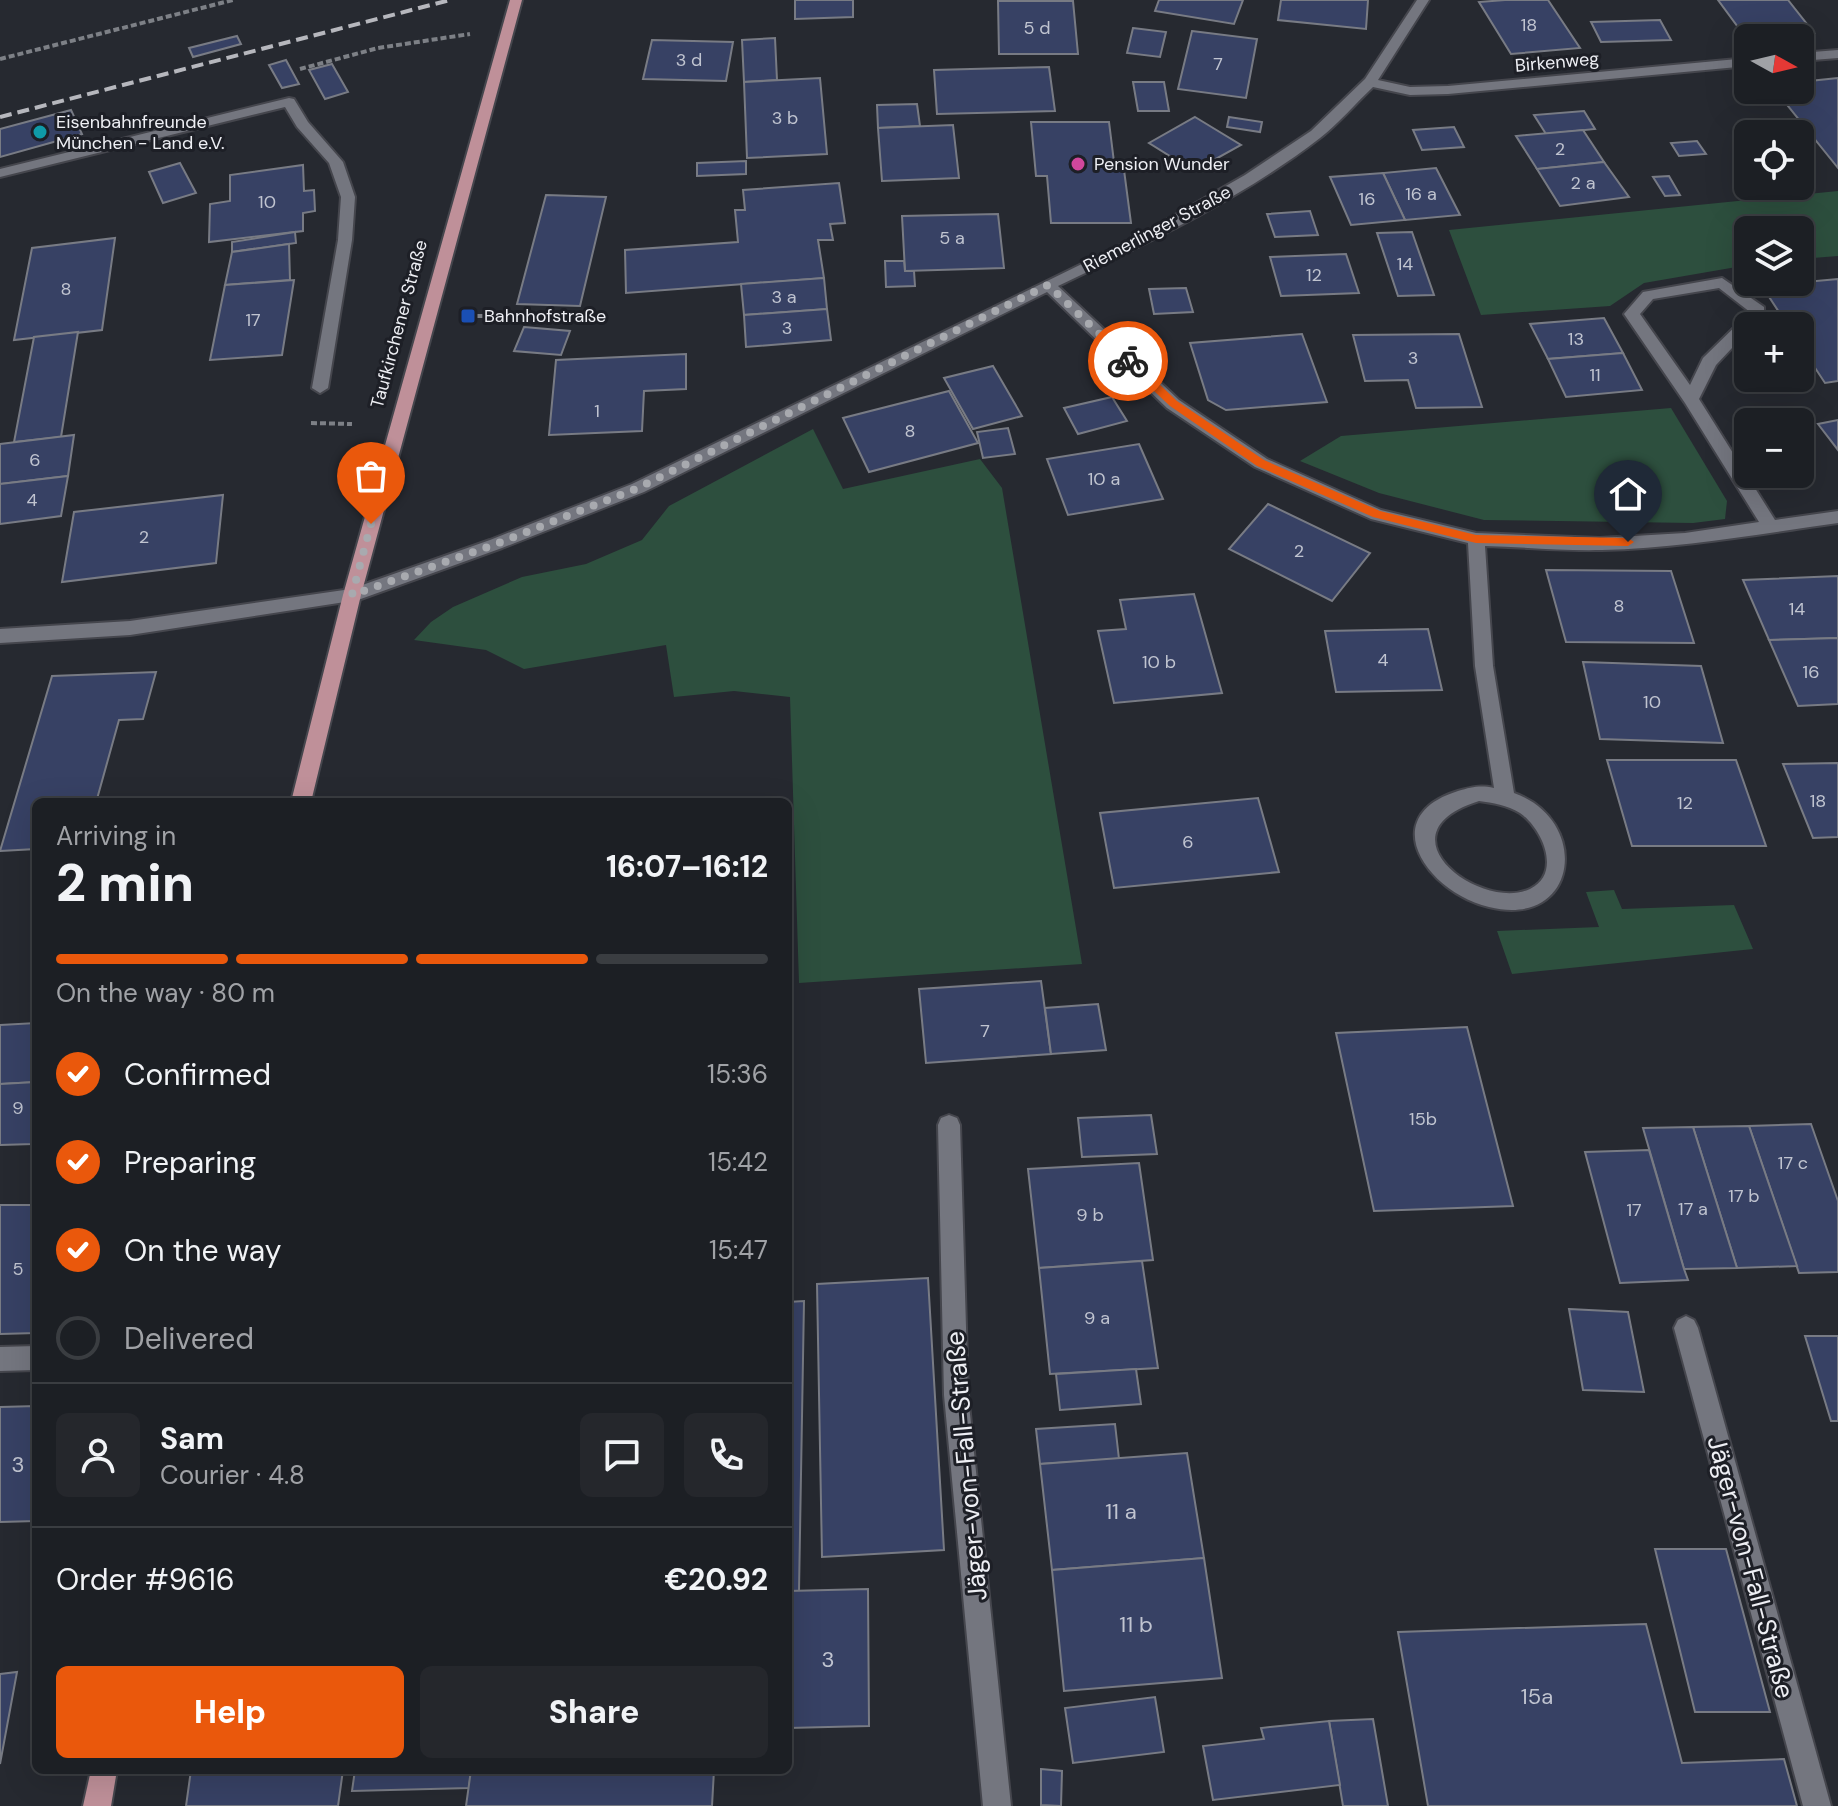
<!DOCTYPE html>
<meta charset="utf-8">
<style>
body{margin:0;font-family:"DM Sans",sans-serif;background:#25272c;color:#f1f3f6;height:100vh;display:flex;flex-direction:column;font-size:30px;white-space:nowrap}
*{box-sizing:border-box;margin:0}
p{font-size:26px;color:#a0a2a6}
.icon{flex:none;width:44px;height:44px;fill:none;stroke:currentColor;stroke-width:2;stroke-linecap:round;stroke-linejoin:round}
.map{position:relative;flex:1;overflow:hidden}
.side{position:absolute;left:32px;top:798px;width:760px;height:976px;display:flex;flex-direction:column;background:#1c1f24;border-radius:12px;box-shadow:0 8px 32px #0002,0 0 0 2px #3a3d41}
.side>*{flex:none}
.needle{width:52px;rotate:98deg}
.tools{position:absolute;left:1734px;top:24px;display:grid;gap:16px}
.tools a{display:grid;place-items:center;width:80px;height:80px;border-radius:12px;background:#1c1f24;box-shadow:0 8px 32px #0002,0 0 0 2px #3a3d41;font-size:40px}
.pin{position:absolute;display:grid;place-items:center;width:68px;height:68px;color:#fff;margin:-82px -34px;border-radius:50% 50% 50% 0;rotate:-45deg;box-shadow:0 0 8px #0007}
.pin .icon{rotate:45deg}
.courier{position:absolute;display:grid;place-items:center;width:80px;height:80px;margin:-40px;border:6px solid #ea580c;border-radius:50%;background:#fff;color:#222;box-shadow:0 2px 10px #0007}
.overview em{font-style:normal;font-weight:800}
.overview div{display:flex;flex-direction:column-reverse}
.overview{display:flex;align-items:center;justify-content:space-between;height:136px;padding:0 24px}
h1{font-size:52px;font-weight:800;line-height:60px}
.bar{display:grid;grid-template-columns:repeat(4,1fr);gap:12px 8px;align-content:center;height:96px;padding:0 24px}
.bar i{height:10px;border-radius:6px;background:#3a3d41}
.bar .on{background:#ea580c}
.bar p{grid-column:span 4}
.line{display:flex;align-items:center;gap:20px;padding:0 24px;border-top:2px solid #3a3d41}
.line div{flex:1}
.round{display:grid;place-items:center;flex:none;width:84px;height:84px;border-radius:12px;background:#25272c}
ol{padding:0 24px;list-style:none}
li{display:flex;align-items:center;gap:24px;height:88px}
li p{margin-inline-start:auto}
li .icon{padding:8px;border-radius:50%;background:#ea580c;color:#fff;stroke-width:4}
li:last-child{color:#a0a2a6}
li i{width:44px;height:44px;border:4px solid #3a3d41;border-radius:50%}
.action{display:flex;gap:16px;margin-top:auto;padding:16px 24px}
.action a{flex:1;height:92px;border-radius:12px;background:#ea580c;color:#fff;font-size:32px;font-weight:800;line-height:92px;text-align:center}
.action a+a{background:#25272c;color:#f1f3f6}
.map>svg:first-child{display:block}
</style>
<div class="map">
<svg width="1838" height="1806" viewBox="0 0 1838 1806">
<rect width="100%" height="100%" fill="#262930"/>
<g fill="#2d4f3e">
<path d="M1838,191V256L1800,259V230H1748V265L1644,283L1610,306L1481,315L1449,230Z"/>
<path d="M1671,408L1727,501L1725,519L1693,523L1484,520L1379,493L1300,461L1341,436Z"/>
<path d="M813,429L843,489L980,459L1002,488L1082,964L799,983L790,697L734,691L674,697L666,645L524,669L486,650L414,640L431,622L453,607L522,577L586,564L642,540L669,506Z"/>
<path d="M1614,890L1622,909L1734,905L1753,949L1512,974L1497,931L1599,927L1586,892Z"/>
</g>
<g fill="#374164" stroke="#787b84" stroke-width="2">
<path d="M795,0H853V17L795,19Z"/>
<path d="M1159,0H1243L1234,24L1155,11Z"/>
<path d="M1281,0H1368L1366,29L1278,20Z"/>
<path d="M1505,0H1548L1580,48L1511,54L1479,2Z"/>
<path d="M1718,0H1788L1814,33L1746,38Z"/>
<path d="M998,1H1073L1078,54H999Z"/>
<path d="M1660,20L1671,40L1601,42L1591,22Z"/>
<path d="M1133,28L1166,32L1160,57L1127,53Z"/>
<path d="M1192,31L1257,39L1246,98L1178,89Z"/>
<path d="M237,36L241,44L193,57L189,48Z"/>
<path d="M775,38L777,80L744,82L742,40Z"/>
<path d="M652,40L733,42L726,81L643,79Z"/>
<path d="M286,60L299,84L282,88L269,65Z"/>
<path d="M332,64L348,92L325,99L309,70Z"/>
<path d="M1049,67L1055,111L937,114L934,70Z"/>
<path d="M820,78L827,154L747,158L744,82Z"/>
<path d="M1838,78V168L1775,90H1800V82Z"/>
<path d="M1133,82H1164L1169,111H1138Z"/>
<path d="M917,104L920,126L878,128L877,105Z"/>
<path d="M71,110L82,134L0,157V129Z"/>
<path d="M1584,111L1595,129L1546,134L1534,115Z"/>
<path d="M1195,117L1241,145L1194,171L1149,143Z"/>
<path d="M1229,117L1262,122L1260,132L1227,127Z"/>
<path d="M1031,122H1109L1115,170H1124L1131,223H1051L1047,176H1036Z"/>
<path d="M953,125L959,178L882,181L878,128Z"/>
<path d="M1454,127L1464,147L1422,150L1413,130Z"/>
<path d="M1583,130L1604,162L1537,169L1516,136Z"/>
<path d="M1697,141L1706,154L1679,156L1671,143Z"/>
<path d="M746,161V174L697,176V163Z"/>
<path d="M1604,162L1629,197L1560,206L1537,169Z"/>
<path d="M180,163L196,193L163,203L149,172Z"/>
<path d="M303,165L304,191L314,190L315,211L303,213V231L209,242L210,204L230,201V175Z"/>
<path d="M1436,168L1460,215L1405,220L1383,173Z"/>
<path d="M1383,173L1405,220L1351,225L1330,177Z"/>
<path d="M1669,176L1680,195L1665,196L1653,177Z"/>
<path d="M839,183L845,223L830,224L833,240H818L824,278L626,293L625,250L738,242L735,210H745L743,190Z"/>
<path d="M546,195L606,197L580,306L517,304Z"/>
<path d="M1310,211L1318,235L1275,237L1267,214Z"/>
<path d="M998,214L1004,268L905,271L902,216Z"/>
<path d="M295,232L296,243L232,252V242Z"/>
<path d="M1412,232L1434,295L1398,296L1377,233Z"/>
<path d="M115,238L102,330L14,340L32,248Z"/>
<path d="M289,244L290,280L225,285L232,252Z"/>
<path d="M1346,254L1359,293L1281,296L1270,257Z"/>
<path d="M885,261H904L905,271H914L915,286L886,287Z"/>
<path d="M824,278L827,309L744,315L741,284Z"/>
<path d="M1838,279V381L1825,383L1800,345V326H1788L1762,286Z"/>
<path d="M294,280L282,355L210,360L225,285Z"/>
<path d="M1186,288L1193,312L1154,314L1149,289Z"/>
<path d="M827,309L831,340L746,347L744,315Z"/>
<path d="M1604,318L1623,353L1548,359L1530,324Z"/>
<path d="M524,327L570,331L561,355L514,351Z"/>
<path d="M78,332L61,437L14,442L34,337Z"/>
<path d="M1302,334L1327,402L1226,410L1208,400L1190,343Z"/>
<path d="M1459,334L1482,407L1416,408L1408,380L1365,381L1353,335Z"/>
<path d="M1623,353L1642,390L1566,397L1548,359Z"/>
<path d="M686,354V389L644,391L642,431L549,435L556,360Z"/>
<path d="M993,366L1022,416L973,429L944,378Z"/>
<path d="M949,391L978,443L869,472L843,418Z"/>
<path d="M1112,397L1127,421L1078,434L1064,408Z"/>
<path d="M1838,420V450L1818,424Z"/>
<path d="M1008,428L1015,454L983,458L977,432Z"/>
<path d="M74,435L68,476L0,484V444Z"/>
<path d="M1139,444L1163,499L1068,515L1047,459Z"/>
<path d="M68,476L61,516L0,524V484Z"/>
<path d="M223,495L216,563L62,582L74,512Z"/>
<path d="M1268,504L1370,553L1332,601L1229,549Z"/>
<path d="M1546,570L1671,571L1694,643L1566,642Z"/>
<path d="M1838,576V638L1769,640L1743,580Z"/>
<path d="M1194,594L1222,693L1114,703L1098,631L1126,629L1120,600Z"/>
<path d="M1428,629L1442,690L1336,692L1325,631Z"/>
<path d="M1838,638V704L1798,706L1769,640Z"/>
<path d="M1583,662L1701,666L1723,743L1600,739Z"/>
<path d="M156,672L143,719L119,720L97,799L36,802V849L0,851L52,676Z"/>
<path d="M1607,760H1736L1766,846H1632Z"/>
<path d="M1838,763V837L1813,838L1783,764Z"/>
<path d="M1258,798L1279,872L1114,888L1100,813Z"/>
<path d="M1041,981L1051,1054L926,1063L919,989Z"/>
<path d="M1098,1004L1106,1050L1051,1054L1045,1008Z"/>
<path d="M36,1023V1082L0,1084V1025Z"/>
<path d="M1467,1027L1513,1206L1374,1211L1336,1033Z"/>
<path d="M36,1082V1132L33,1144L0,1145V1084Z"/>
<path d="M1151,1115L1157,1154L1082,1157L1078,1118Z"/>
<path d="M1811,1124L1838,1201V1272L1799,1273L1749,1126Z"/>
<path d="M1749,1126L1797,1266L1737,1268L1693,1127Z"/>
<path d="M1693,1127L1737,1268L1684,1269L1643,1128Z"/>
<path d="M1649,1150L1684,1269L1688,1280L1620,1283L1585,1152Z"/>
<path d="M1139,1163L1153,1260L1039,1268L1028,1169Z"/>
<path d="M0,1205H36V1333L0,1334Z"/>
<path d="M1142,1261L1158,1368L1050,1374L1039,1268Z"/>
<path d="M928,1278L944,1550L822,1557L817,1284Z"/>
<path d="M804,1301L799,1591H788V1302Z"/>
<path d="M1569,1309L1628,1312L1644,1392L1583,1390Z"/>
<path d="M1805,1336H1838V1421H1831Z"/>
<path d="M1136,1369L1141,1404L1060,1410L1056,1374Z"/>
<path d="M36,1406V1521L0,1522V1407Z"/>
<path d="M1115,1424L1119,1459L1040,1464L1036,1429Z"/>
<path d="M1187,1453L1204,1558L1052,1570L1040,1464Z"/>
<path d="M1655,1549H1726L1770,1712H1695Z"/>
<path d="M1204,1558L1222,1678L1064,1691L1052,1570Z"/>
<path d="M868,1589L869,1726L788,1728V1591Z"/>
<path d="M1646,1624L1682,1763L1784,1759L1797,1806H1428L1398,1632Z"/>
<path d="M17,1672L0,1764V1674Z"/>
<path d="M1155,1697L1164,1752L1073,1763L1065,1708Z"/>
<path d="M1373,1719L1388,1806H1343L1329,1721Z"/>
<path d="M1329,1721L1340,1785L1213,1800L1203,1746L1264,1739L1261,1728Z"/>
<path d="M1041,1769L1062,1771L1061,1806L1041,1805Z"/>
<path d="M191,1770H343L338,1806H186Z"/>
<path d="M355,1770H471L469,1788L352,1791Z"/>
<path d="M471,1770H714L712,1806H466Z"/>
</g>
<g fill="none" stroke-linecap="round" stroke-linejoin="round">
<defs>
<g id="minor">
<path d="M1417,0H1429L1378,80L1410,87L1448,86L1748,58V66L1448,94L1410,95L1373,87C1356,103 1339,123 1320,138C1241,199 1147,243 1058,286L1179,400L1267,459L1381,510L1476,533L1600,538L1685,533L1759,522L1685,403L1624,314L1643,292L1722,278L1764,307V315L1753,326H1748V331L1716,365L1699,399L1775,520L1838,511V523C1760,534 1682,548 1602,550C1563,551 1524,547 1485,546L1493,666L1514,793C1591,820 1579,929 1489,907C1428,893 1374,817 1458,791C1472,787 1480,785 1494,788L1475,666L1468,543L1371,519L1255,467L1167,408L1047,292L644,492L502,548L358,600L130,635L0,643V629L130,621L351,589L490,540L632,484L1135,238L1245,175L1311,131L1365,79ZM1719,288L1750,312L1703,358L1690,385L1640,314L1653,299ZM1479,801C1493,803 1507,805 1520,813C1543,829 1562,874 1530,889C1480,912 1376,833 1479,801Z"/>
<path d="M1838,50V58L1800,61V53Z"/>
<path d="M289,98L294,99L308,122L343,162L355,197L352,240L328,388L320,393L312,388L338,240L341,197L329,163L297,127L285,107L0,177V169Z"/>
<path d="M949,1115L957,1118L960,1125L968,1395L1011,1806H983L944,1395L938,1125L941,1118Z"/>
<path d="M1686,1316L1694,1320L1698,1328L1831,1806H1803L1674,1328L1678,1320Z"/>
<path d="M36,1346V1370L0,1371V1347Z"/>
</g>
<g id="major">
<path d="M510,0H522L361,595L311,802H291L343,595Z"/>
<path d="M91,1770H117L111,1806H83Z"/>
</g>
</defs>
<use href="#minor" stroke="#45464d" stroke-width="4"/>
<use href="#major" stroke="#45464d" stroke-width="4"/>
<g stroke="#7d8086" stroke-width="4" stroke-dasharray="6 3" stroke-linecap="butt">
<path d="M0,59L233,0"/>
<path d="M300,69L378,48L470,34"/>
<path d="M468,316H483"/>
<path d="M311,423L352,424"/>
</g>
<use href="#minor" fill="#74767f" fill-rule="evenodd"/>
<use href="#major" fill="#bf9099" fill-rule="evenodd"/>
<path stroke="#b6b7bd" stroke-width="4" stroke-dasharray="12 6" stroke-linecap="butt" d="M0,117L450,0"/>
</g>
<path fill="#ea580c" d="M1124,358H1132L1177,401L1264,460L1380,511L1476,535L1628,538L1634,542L1628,546L1476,543L1373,517L1257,466L1170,406L1124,363Z"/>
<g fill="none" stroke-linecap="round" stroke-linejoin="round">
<path stroke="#a8aaaf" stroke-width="8" stroke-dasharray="0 14.4" d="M371,524L352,595L496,544L638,488L1048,285L1128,361"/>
</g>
<circle fill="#0f9aa8" stroke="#1d1f26" stroke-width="3" cx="40" cy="132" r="8"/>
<circle fill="#d1479c" stroke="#1d1f26" stroke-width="3" cx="1078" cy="164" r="8"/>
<rect fill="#1a4fb4" stroke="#1d1f26" stroke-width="3" x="460" y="308" width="16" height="16" rx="4"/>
<g text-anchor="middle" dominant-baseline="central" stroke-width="6" stroke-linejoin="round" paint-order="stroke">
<g font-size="18" fill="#c0c4d0">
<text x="1529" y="25">18</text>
<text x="1037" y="28">5 d</text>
<text x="689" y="60">3 d</text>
<text x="1218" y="64">7</text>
<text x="785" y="118">3 b</text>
<text x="1560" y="149">2</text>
<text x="1583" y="183">2 a</text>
<text x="1421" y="194">16 a</text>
<text x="1367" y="199">16</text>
<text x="267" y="202">10</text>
<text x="952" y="238">5 a</text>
<text x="1405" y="264">14</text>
<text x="1314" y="275">12</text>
<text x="66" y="289">8</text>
<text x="784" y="297">3 a</text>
<text x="253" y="320">17</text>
<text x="787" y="328">3</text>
<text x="1576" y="339">13</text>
<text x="1413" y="358">3</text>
<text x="1595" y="375">11</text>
<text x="597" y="411">1</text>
<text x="910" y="431">8</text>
<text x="35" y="460">6</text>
<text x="1104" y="479">10 a</text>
<text x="32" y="500">4</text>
<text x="144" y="537">2</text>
<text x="1299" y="551">2</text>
<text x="1619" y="606">8</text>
<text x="1797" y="609">14</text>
<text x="1383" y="660">4</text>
<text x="1159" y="662">10 b</text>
<text x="1811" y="672">16</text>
<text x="1652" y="702">10</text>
<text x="1818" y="801">18</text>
<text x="1685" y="803">12</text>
<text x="1188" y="842">6</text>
<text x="985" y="1031">7</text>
<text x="18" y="1108">9</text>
<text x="1423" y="1119">15b</text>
<text x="1793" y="1163">17 c</text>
<text x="1744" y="1196">17 b</text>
<text x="1693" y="1209">17 a</text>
<text x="1634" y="1210">17</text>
<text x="1090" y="1215">9 b</text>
<text x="18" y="1269">5</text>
<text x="1097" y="1318">9 a</text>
</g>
<g font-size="18" fill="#eeeff4" stroke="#1d1f26">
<text transform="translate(1557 62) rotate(-5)">Birkenweg</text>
<text transform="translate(1157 229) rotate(-28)">Riemerlinger Straße</text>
<text transform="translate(399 324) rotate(-75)">Taufkirchener Straße</text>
</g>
<g font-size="18" fill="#eeeff4" stroke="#1d1f26" text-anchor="start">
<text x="56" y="122">Eisenbahnfreunde<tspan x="56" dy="21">München - Land e.V.</tspan></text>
<text x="1094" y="164">Pension Wunder</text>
<text x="484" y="316">Bahnhofstraße</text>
</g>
<g font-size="22" fill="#c0c4d0">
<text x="18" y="1464">3</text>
<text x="1121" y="1511">11 a</text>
<text x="1136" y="1624">11 b</text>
<text x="828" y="1659">3</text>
<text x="1537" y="1696">15a</text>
</g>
<g font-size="26" fill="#eeeff4" stroke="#1d1f26">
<text transform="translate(966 1466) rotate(-95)">Jäger-von-Fall-Straße</text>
<text transform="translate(1751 1567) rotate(75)">Jäger-von-Fall-Straße</text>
</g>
</g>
</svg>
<div class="tools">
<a><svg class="needle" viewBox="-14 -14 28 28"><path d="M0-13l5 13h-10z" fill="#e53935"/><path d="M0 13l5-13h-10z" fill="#a0a2a6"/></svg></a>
<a><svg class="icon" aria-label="locate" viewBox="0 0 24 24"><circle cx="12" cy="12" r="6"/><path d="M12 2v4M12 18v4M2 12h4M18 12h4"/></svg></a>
<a><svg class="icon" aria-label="layers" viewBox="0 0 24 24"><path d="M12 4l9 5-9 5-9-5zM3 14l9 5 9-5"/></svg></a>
<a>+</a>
<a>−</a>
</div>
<div class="pin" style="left:371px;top:524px;background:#ea580c"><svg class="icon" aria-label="bag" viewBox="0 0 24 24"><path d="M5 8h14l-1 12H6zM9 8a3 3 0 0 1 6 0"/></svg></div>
<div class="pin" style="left:1628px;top:542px;background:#1f2937"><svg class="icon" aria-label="home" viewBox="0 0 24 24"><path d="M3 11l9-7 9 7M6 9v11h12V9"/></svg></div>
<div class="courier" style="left:1128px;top:361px"><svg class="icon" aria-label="bike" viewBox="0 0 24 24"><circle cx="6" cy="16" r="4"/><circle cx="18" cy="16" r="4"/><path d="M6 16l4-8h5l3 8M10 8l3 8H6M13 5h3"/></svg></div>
<section class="side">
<div class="overview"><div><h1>2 min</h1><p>Arriving in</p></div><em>16:07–16:12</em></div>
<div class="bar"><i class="on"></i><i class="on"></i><i class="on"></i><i></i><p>On the way · 80 m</p></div>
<ol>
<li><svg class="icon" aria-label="check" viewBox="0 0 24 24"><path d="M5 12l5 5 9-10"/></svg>Confirmed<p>15:36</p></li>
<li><svg class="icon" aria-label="check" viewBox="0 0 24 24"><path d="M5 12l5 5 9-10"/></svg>Preparing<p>15:42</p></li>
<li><svg class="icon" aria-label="check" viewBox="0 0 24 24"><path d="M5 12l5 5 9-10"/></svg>On the way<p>15:47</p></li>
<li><i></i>Delivered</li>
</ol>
<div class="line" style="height:144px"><a class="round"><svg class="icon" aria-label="person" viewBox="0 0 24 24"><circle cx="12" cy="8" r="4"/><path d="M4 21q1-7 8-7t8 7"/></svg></a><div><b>Sam</b><p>Courier · 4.8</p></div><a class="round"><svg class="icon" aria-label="chat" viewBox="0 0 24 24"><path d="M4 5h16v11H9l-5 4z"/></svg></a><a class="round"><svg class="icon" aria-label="phone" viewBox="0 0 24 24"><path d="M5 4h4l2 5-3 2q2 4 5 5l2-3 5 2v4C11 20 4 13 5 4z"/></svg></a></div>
<div class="line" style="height:104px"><div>Order #9616</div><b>€20.92</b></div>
<div class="action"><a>Help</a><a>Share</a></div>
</section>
</div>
